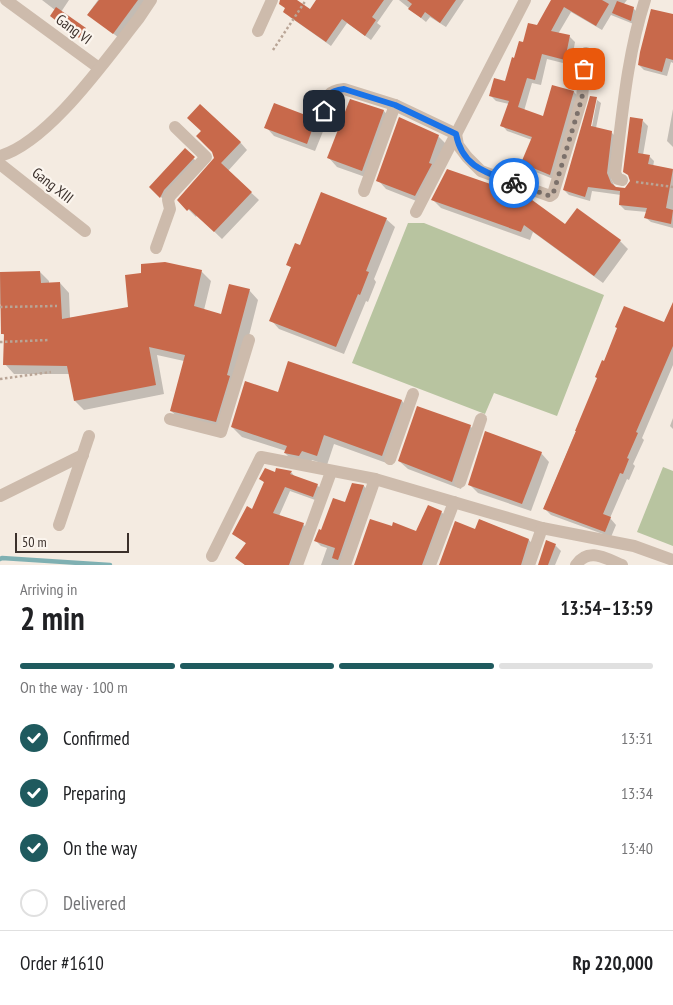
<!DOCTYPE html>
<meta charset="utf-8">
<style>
body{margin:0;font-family:"PT Sans Narrow",sans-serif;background:#f2f2f2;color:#202124;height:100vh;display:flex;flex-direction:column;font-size:19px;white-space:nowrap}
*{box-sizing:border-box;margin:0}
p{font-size:16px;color:#757577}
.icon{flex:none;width:28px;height:28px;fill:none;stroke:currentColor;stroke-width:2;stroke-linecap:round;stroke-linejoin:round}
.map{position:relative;height:565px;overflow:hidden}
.sheet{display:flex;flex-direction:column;background:#fff;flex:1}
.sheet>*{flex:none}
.scale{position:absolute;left:15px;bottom:12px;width:114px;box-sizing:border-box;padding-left:5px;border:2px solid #3b302b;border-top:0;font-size:14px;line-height:18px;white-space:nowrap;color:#3b302b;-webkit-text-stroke:4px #fbf5ee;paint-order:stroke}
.pin{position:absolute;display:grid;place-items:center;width:42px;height:42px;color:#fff;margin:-21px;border-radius:10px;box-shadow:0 2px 8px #0006}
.courier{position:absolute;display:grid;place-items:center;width:50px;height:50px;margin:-25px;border:4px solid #1a73e8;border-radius:50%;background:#fff;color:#222;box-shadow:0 1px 6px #0007}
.head em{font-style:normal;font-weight:600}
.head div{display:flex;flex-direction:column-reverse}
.head{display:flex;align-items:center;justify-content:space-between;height:85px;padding:0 20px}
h1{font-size:32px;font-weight:600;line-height:38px}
.bar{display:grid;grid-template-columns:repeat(4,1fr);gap:8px 5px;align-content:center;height:60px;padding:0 20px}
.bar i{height:6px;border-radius:4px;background:#e0e0e0}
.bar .on{background:#1f5a5e}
.bar p{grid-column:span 4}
.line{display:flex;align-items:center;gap:12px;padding:0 20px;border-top:1px solid #e0e0e0}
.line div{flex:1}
ol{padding:0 20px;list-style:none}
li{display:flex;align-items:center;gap:15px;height:55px}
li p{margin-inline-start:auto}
li .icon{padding:5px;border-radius:50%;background:#1f5a5e;color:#fff;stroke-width:4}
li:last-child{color:#757577}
li i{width:28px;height:28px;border:2px solid #e0e0e0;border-radius:50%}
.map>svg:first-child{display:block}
</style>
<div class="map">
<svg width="673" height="565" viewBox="0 0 673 565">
<rect width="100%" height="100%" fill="#f4ebe1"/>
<g fill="#b8c4a0">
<path d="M408,223H424L604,295L557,416L494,393L485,414L352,363Z"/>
<path d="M663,467L673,471V546L637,532Z"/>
</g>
<g fill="#0003">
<path d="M42,0H69L61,12L87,32L82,39L54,18L55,10Z"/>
<path d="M98,0H147L119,38L88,14Z"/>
<path d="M283,0H295L310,10L317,0H393L377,23L381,26L371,40L347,23L331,46L290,17L286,9L281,4Z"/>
<path d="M399,0H464L446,27L430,17L426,22Z"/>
<path d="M553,0H627L623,5L634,9L639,14L636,25L611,15L602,30L571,12L558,34L569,36L575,42L571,65L547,59L541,85L532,83L524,111L544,118L552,87L574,92L580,98L556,180L528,169L522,163L532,140L507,131L502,125L509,104L496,101L490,95L505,83L524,44L537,26Z"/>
<path d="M673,15V63L671,62L667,76L644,70L639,65Z"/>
<path d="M597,100L601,103L596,128L611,132L616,137L611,178L615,187L624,189L631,183L643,121L648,126L643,155L649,156L654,161L653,167L673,170V228L651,222L646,218L647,212L625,210L620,205L621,195L592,191L590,201L569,195L564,190L589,131L591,132Z"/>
<path d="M351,101L384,111L392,120L371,179L337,167L329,158Z"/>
<path d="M673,109V147L667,141Z"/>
<path d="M316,120L324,129L315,151L274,136L266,127Z"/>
<path d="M438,136L447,145L424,204L386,189L378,180Z"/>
<path d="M240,142L247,150L228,171L259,200L222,239L197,215L196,217L179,200Z"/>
<path d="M185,150L199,164L166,202L151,187Z"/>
<path d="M433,200L565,226L620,241L628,249L603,283L533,232L530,240L441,208Z"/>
<path d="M386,219L395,227L374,279L376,282L368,302L366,301L344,354L279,329L271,320L292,268L288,265L301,247Z"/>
<path d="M201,271L211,281L204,310L222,315L249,290L258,300L225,431L181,420L171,411L184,361L157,355L164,394L84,410L75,401L70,374H14L5,364V336L3,334L2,306L0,304V274L40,272L49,281V284L60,283L69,293L70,318L130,308Z"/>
<path d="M665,324H673V365L642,438L644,440L633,464L635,466L629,480L627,479L610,518L616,525L611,537L551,515L544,508L605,362Z"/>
<path d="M278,393L402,401L411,411L392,465L334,444L327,465L312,460L309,465L295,463L285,453L286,451L242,437L232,427Z"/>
<path d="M673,418V429L670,426Z"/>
<path d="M470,426L478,434L461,489L408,469L399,461Z"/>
<path d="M541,453L549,462L531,511L478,493L469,484Z"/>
<path d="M291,472L296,478L317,485L322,490L318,501L290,491L279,516L303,524L308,530L294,565H245L237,558L247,544L234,534L252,511L265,483L261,479L275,474Z"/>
<path d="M353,484L364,486L369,492L343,565H321L327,548L321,546L316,541L345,504Z"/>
<path d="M441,512L447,517L429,565H355L392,528L416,532Z"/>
<path d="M480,520L529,540L534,546L527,565H439L475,530Z"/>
<path d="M547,542L556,546L561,551L555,565H539Z"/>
</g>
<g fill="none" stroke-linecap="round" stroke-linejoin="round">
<path stroke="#7fb0b2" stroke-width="4.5" d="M0,559L2,558L110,565"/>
</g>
<g fill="#c8694b">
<path d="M99,0H138L113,34L87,15Z"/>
<path d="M280,0H297L310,9L316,0H384L372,17L376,20L365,36L342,19L326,42L283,12L285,8L279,4Z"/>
<path d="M407,0H456L440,23L425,12L421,18L408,9L412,4Z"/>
<path d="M551,0H602L609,4L596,26L564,7L551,31L570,35L565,60L542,54L535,80L527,78L518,107L543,116L552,85L574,91L550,175L521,163L532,137L500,126L509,101L489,96L494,78L505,81L512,57L514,58L519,41L523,42L528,23L537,25Z"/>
<path d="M617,1L634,7L631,21L612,13Z"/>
<path d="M56,7L86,28L79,38L50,16Z"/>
<path d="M651,9L673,14V60L666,58L662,72L638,65L640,52L643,53L640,52Z"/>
<path d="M590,96L597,97L591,126L612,131L607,173L611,183L616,187L625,188L630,181L628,175L623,172L630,117L643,119L638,153L650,155L648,164L673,169L666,208L673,210L671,224L644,218L647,208L619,205L620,191L588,187L585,197L563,190Z"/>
<path d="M350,99L384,110L362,171L327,158Z"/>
<path d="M274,103L316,119L307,144L264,128Z"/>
<path d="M200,104L241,142L221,163L252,192L214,232L189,209L187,211L177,200L214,158L212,152L196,136L201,131L187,118Z"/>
<path d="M399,117L439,135L429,163L432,164L415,196L376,181Z"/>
<path d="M185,148L195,157L164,190L160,198L149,187Z"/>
<path d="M447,169L528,197L565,224L577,208L621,240L594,276L524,225L521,232L431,200Z"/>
<path d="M321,192L387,218L366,271L369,272L360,295L358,294L336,347L269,321L291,267L286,265L295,243L300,245Z"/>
<path d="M165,262L202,270L194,306L221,314L229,284L250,289L227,375L230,376L216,422L170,411L185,355L149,347L156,385L74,401L67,366L3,365L4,334H1L0,272L40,271L41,283L60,282L62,319L128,307L125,275L141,273V264Z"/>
<path d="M673,302V346L636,432L638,433L627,458L629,459L623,474L620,473L603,514L611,517L605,532L543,509L576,431H575L597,378L595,377L602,360L604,361L617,328L615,327L624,306L664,322Z"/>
<path d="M288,361L402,400L382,456L324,435L317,456L302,451L299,456L284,453L287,446L231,427L245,381L278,392Z"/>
<path d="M417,406L471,425L452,482L398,461Z"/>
<path d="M485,431L542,452L522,504L468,485Z"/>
<path d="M265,468L275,472L276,468L292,471L290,474L318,484L313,497L285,487L273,513L304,523L289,565H245L235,558L246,543L232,534L247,506L252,509L264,482L259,479Z"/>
<path d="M352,483L364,485L338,560L332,558L335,548L314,541L319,529L321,530L333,498L345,502Z"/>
<path d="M428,505L442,511L422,565H354L370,519L392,526L393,522L416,531Z"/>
<path d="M479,519L529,539L521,565H439L455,521L475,529Z"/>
<path d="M546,540L556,544L548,565H538Z"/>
</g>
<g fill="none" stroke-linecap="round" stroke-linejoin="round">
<g stroke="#b9a596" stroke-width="2.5" stroke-dasharray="2.5 2.5" stroke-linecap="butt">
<path d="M273,50L306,0"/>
<path d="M636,182L673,187"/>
<path d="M0,307L57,306"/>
<path d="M0,342L49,340"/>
<path d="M0,379L51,372"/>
</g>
<g stroke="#cdbbac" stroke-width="12">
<path d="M6,0L99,68"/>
<path d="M258,31L272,0"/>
<path d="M324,111C327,96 327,91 344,89L395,105L456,134"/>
<path d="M456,134L458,145L467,157L481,171L550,196L553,194L582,98L586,53"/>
<path d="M0,156C49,142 107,58 139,18L151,0"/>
<path d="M0,164L85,231"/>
<path d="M622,180L618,179L615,173C622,117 627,55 645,0"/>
<path d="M364,191L395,105"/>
<path d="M416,212L525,0"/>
<path d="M156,248L170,209L168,200L170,196L206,157L175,127"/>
<path d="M170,419L221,432L249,340"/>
<path d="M390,459L413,394"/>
<path d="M460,482L481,419"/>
<path d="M0,496L83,455"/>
<path d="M59,525L89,436"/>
<path d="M212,556L261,457L375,479L542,528L634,546L673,560"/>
<path d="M297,565L331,472"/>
<path d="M345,565L375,479"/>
<path d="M430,565L454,502"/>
<path d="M529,565L542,528"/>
<path d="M576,565C588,547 605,558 622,565"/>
</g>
</g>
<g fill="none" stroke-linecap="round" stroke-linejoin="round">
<path stroke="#7c716b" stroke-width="5" stroke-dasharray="0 9" d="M514,183L550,196L553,194L582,98L584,69"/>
<path stroke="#1a73e8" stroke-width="6" d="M324,111C327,96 327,91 344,89L395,105L456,134C462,167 487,173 514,183"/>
</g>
<g text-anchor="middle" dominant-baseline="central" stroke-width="4.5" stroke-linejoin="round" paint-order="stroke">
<g font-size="15" fill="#3b302b" stroke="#fbf5ee">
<text transform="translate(74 29) rotate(36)">Gang VI</text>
<text transform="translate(53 185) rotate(38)">Gang XIII</text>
</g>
</g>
</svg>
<div class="scale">50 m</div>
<div class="pin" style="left:584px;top:69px;background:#ea580c"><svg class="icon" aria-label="bag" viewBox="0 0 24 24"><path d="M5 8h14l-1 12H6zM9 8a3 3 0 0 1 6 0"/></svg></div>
<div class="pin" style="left:324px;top:111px;background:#1f2937"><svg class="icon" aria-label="home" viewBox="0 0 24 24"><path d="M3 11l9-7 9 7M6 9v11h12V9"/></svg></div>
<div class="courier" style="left:514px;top:183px"><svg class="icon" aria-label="bike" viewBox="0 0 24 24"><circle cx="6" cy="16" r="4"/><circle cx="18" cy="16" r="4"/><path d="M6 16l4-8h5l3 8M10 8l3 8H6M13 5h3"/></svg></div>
</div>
<section class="sheet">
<div class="head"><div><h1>2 min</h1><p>Arriving in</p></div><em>13:54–13:59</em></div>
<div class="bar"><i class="on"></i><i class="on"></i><i class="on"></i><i></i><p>On the way · 100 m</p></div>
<ol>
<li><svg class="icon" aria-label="check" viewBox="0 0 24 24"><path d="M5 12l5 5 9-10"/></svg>Confirmed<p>13:31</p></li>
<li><svg class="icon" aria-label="check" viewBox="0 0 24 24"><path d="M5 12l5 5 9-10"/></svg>Preparing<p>13:34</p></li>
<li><svg class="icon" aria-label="check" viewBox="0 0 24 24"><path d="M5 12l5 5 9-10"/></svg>On the way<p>13:40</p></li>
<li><i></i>Delivered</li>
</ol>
<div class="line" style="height:65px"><div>Order #1610</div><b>Rp 220,000</b></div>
</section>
